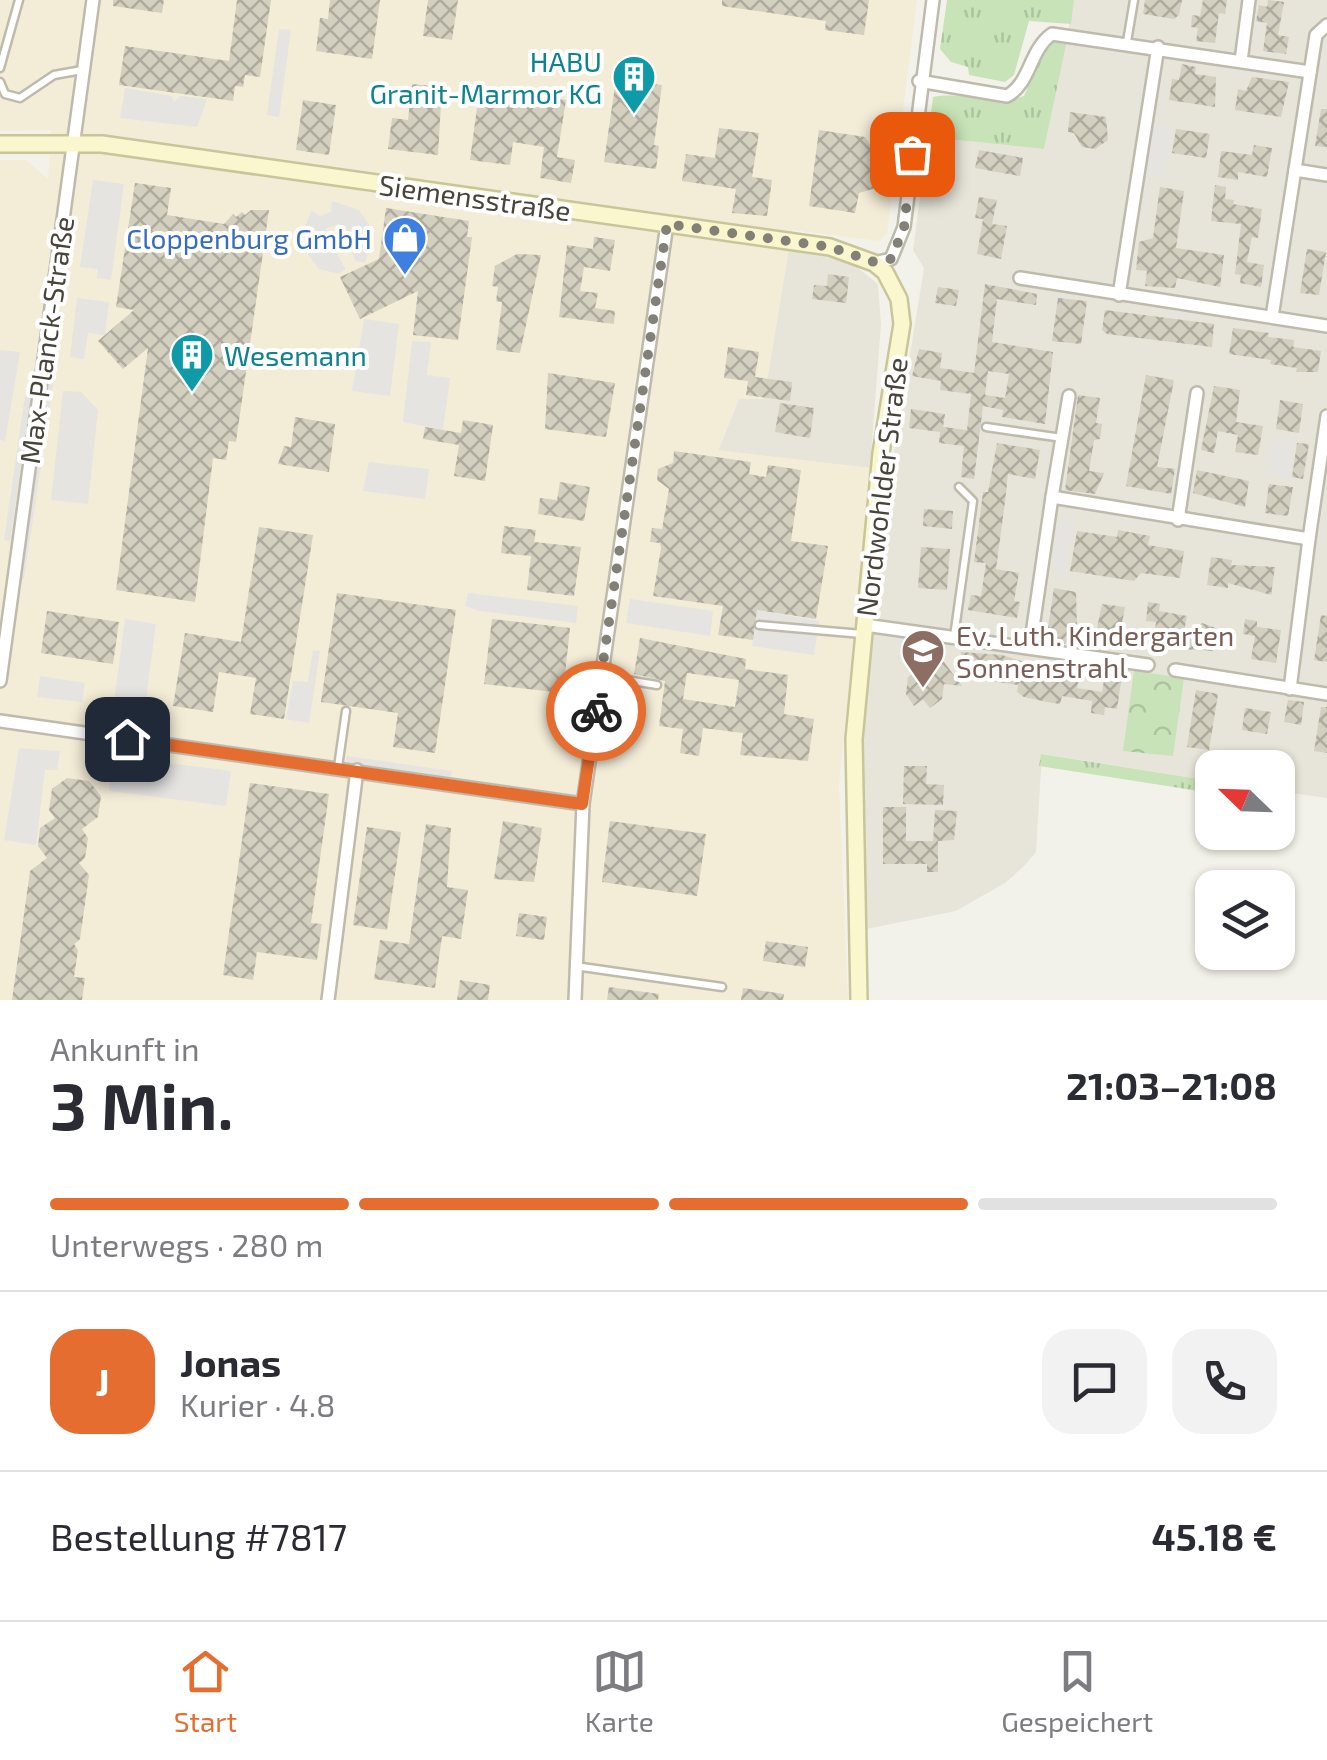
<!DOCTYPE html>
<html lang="de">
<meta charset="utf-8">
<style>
body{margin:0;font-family:"Exo 2",sans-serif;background:#f2f2f3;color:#2b2b33;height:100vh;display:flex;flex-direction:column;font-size:38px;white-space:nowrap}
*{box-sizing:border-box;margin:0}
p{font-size:32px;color:#7c7c81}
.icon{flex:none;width:55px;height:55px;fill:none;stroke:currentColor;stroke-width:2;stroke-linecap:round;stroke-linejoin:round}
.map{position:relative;height:1000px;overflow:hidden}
.sheet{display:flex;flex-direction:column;background:#fff;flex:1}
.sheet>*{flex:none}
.needle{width:65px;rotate:293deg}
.tools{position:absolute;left:1195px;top:750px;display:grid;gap:20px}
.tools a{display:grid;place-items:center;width:100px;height:100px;border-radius:20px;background:#fff;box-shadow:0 2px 8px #0004;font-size:50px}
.pin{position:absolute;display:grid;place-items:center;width:85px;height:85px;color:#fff;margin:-42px;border-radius:20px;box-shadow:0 5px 15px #0006}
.courier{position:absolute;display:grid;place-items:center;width:100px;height:100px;margin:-50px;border:8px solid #e56d2f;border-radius:50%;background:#fff;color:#222;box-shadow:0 2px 12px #0007}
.head em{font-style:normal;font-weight:700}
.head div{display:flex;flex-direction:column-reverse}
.head{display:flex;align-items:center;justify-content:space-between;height:170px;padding:0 50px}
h1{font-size:65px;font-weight:700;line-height:75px}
.bar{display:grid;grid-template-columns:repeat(4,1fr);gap:15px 10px;align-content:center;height:120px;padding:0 50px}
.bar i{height:12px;border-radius:8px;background:#e1e1e2}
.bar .active{background:#e56d2f}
.bar p{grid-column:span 4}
.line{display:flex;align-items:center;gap:25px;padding:0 50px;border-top:2px solid #e1e1e2}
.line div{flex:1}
.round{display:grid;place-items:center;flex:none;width:105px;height:105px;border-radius:30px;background:#f2f2f3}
.dock{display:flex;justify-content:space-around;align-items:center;height:140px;border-top:2px solid #e1e1e2;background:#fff;font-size:28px;color:#7c7c81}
.dock a{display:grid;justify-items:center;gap:5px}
.dock .active{color:#e56d2f}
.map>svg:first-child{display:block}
</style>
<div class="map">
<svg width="1327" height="1000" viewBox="0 0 1327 1000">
<defs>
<pattern id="grass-tufts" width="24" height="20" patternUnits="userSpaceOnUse" patternTransform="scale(2.5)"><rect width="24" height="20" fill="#c7e3b7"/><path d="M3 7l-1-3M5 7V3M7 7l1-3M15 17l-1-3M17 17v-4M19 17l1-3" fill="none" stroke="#acc49e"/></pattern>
<pattern id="park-crowns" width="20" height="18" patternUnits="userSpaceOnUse" patternTransform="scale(2.5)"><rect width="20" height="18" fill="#c7e3b7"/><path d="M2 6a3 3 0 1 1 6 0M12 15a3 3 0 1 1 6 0" fill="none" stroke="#acc49e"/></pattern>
<pattern id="building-cross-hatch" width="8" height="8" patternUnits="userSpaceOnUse" patternTransform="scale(2.5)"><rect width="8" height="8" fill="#d4d0c0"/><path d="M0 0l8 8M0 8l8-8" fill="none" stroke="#aeaa9d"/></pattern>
</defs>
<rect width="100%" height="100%" fill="#f3f2ea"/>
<g fill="#e7e5d9">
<path d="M1074,0H1327V798L1278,791V768H1212V781L1042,754L1036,852L1023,867L1005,883L956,911L866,929L860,741L892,465L924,268L913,250L928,137L1044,149Z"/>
<path d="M789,247L853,264L878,284L881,324L870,468L718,451L739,399L764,398Z"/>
</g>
<path fill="#f3ecd7" d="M0,0H917L887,234L879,241L792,230L764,399H739L718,450L870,468L839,786L848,1000H0V160H26L48,179L51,130L0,131Z"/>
<g fill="url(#grass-tufts)">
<path d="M947,0H1074L1071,24L1029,21L1014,75L1005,82L969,75L968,67L951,62L940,49Z"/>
<path d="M1067,40L1044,149L928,137L933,97C963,91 999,106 1024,96L1049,41Z"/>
<path d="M1041,754L1212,781V793L1039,766Z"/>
</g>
<path fill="url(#park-crowns)" d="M1134,671L1184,678L1173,756L1123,751Z"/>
<g fill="#e5e4e1">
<path d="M279,29L291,30L279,117L267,115Z"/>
<path d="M125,88L172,96L174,102L181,96L207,99L197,127L120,118Z"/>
<path d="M1154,123L1173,126L1165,177L1146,174Z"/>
<path d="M93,180L124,184L111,280L97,278L98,269L80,267Z"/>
<path d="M332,201L359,210L374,232L365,263L356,261L339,224L325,229L345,269L339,274L319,269L300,243L311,211L320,216L331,212Z"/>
<path d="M77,298L109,302L105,335L88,333L84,359L70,357Z"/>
<path d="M364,319L399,324L390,396L352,391Z"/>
<path d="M412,341L431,342L427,375L450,378L443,430L403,422Z"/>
<path d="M0,350L20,352L5,441L0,440Z"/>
<path d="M46,384L53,385L24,579L17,578Z"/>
<path d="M63,391L81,392L98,410L88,504L51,500Z"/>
<path d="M25,396L31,397L10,541L4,540Z"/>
<path d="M1273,439L1297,443L1291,478L1268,474Z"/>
<path d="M369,462L429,469L425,499L363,491Z"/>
<path d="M1076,517L1066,573L1052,570L1059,520Z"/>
<path d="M468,593L578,606L576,623L480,611L465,606Z"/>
<path d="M630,599L713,611L710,636L626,623Z"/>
<path d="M757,610L819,621L814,655L752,646Z"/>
<path d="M125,619L156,624L144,714L113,710Z"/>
<path d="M313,650L320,651L309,723L286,719L293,681L308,682Z"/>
<path d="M40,676L85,683L82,702L37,697Z"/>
<path d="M19,748L60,751L57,770H45L36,845L4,840Z"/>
<path d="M113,756L231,771L226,806L109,791Z"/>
<path d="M347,756L452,771L451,777L346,762Z"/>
</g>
<g fill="url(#building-cross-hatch)" fill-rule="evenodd">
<path d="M113,0H164L162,13L113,6Z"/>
<path d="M237,0H271L260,77L245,75L243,87L235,86L233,101L119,85L125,46L229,61Z"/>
<path d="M330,0H380L372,59L316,51L320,18L328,19Z"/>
<path d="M428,0H458L452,40L423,36Z"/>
<path d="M722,0H869L864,35L825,30L826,21L722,6Z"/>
<path d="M1145,0H1182L1179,15L1174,19L1143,14Z"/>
<path d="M1203,0H1227L1225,14L1219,13L1215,43L1196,41L1198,28L1191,27L1192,15L1200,16Z"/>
<path d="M1268,0L1284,2L1278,35L1289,37L1286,54L1263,51L1267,23L1256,21L1259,5L1267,7Z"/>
<path d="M1182,64L1196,67L1195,74L1216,77L1215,107L1169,100L1172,79L1179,80Z"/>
<path d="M1252,77L1289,82L1281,117L1235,110L1238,89L1246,91Z"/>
<path d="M616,79L662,85L654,145L659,146L656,169L604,162Z"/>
<path d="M412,84L442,87L438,155L388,149L392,118L408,120Z"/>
<path d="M530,95L566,100L557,157L575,160L571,183L540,178L544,147L513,142L510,165L470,160L478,100L529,107Z"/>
<path d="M303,100L336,105L329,155L296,150Z"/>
<path d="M1321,109H1327V147L1315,146Z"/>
<path d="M1070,112L1106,117L1108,140L1095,149L1082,147L1074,133L1068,132Z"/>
<path d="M719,128L759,133L752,177L772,180L767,216L732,213L736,189L682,181L686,154L715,158Z"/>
<path d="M1176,129L1210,134L1206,158L1172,153Z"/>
<path d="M819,130L865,137L880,161L876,188L859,193L855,213L809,206Z"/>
<path d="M1254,145L1272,148L1267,177L1238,172V180L1218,177L1221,151L1252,155Z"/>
<path d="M979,150L1023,158L1020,176L975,168Z"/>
<path d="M135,183L171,188L167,215L224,224L233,214L236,217L242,212L245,215L251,210H269L236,442L229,441L226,460L213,458L195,602L116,590L148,348L123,369L98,341L134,310L116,307Z"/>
<path d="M1215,185L1226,187L1225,199L1234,200L1233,204L1262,209L1258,238L1252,237L1247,262L1264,265L1261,287L1240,283L1241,275L1235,274L1241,224L1211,221Z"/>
<path d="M1160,187L1184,191L1176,248L1224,255L1220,287L1177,278L1175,288L1145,286L1147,271L1136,270L1139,242L1153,238Z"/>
<path d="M979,197L997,200L992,224L1007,226L1001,259L977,254L983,219L975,218Z"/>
<path d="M386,208L469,221L467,237H472L458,340L413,335L418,291L360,319L340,277L379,259Z"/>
<path d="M594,237L615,240L610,271L584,267L580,291L598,293L595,308L615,311L614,324L559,317L567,245L593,249Z"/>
<path d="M1307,249L1326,252L1319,295L1300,293Z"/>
<path d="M517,254L541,255L520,353L496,350L502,302L496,301L498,287L492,286L495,266Z"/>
<path d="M828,274L849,277L846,303L812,299L814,285L827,286Z"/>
<path d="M985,284L1037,294L1036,305L997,299L992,342L1053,352L1045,424L1002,417L1003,410L983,406L974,479L961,477L964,446L939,443L940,432L909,428L911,409L945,414L943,427L967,430L971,394L940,390L941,381L912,376L919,349L942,353L940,368L974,373ZM988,371L1009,374L1005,398L985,395Z"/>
<path d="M938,287L959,290L956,306L935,303Z"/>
<path d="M1058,298L1087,301L1081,344L1052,341Z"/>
<path d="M1105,310L1214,324L1212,347L1107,334L1102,330Z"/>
<path d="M1233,328L1269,333L1268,337L1294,340L1293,347L1321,351L1318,372H1296L1297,368L1270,364L1271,360L1229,354Z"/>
<path d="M728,347L759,352L755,377L792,382L790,401L746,395L748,381L724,378Z"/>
<path d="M548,373L615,383L606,437L545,429Z"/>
<path d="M1146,375L1174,380L1157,467L1175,469L1171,494L1126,486Z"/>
<path d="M1214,386L1240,390L1236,422L1263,426L1258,455L1235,452L1238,435L1218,431L1214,453L1201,450Z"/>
<path d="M1078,395L1100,398L1096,423L1102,424L1100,439L1094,440L1089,471L1104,473L1095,494L1065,490Z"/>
<path d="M1280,400L1303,404L1299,433L1276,429Z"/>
<path d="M780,403L814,408L810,438L775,432Z"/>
<path d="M295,417L335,424L329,472L278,464L284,446L291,447Z"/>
<path d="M463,420L493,425L485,481L454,476L459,445L423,439L425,427L461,433Z"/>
<path d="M997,443L1040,450L1035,479L1008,474L1005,502L996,569L1019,573L1014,601L1020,602L1017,618L968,610L971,595L981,596L986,563L974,562L983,492H988Z"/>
<path d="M1297,443L1309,444L1303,479L1292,477Z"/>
<path d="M674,451L751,462L749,474L766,477L768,465L801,470L791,541L828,546L816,619L757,610L753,640L718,635L723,606L653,596L661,548L660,543L650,542L652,528L662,529L669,489L657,480L658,469L673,463Z"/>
<path d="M1197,470L1249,481L1245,507L1193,493Z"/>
<path d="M560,482L590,487L584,521L538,514L540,498L557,500Z"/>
<path d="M1269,484L1293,487L1288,516L1265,513Z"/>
<path d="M924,509L953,511L952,529L923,526Z"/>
<path d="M504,526L536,530L534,542L581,547L574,596L527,590L531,556L501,553Z"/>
<path d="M259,527L313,535L284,719L250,714L256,678L219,672L213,712L173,706L185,633L241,642Z"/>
<path d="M1118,530L1150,536L1148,545L1184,551L1180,578L1141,573L1134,581L1070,571L1077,531L1117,537Z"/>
<path d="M921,547L950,549L947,590L918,588Z"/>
<path d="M1211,557L1232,560L1231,565L1275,567L1271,595L1228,583V588L1207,585Z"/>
<path d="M1054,588L1076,592L1077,628L1070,626L1068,644L1046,640Z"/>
<path d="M337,593L456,610L435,753L393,747L398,713L321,702Z"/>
<path d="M1148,602L1160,604L1159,611L1187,616L1183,637L1202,623L1216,628L1213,651L1152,647L1156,622L1146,621Z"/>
<path d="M1102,604L1125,607L1120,635L1108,633L1105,649L1093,648Z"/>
<path d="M47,611L119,622L113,664L41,653Z"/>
<path d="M1321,615L1327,616V662L1314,660Z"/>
<path d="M492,619L570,628L563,693L484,684Z"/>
<path d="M1245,619L1257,621V627L1281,630L1276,663L1251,659L1255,636L1243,634Z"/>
<path d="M640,638L746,659L745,669L788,675L784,714L814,719L808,761L740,755L743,733L703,728L699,756L680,753L683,729L659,726L665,681L634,674ZM687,673L739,680L735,707L683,699Z"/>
<path d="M927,649L935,650L962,686L944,684L942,699L930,708L923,699L914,706L906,694L908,677L924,666L917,656Z"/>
<path d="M961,652L1002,655L1034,665L1033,670L1080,674L1077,688L1102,692L1104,680L1121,682L1117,709L1105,707L1104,715L1091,713L1092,701L1062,696L1060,704L1047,702L1024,697L1017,692L1018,685L958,676Z"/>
<path d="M1196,690L1218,694L1209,750L1187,747Z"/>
<path d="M1288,700L1304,702L1301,725L1284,722Z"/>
<path d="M1321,707H1327V753L1314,751Z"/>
<path d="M1245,708L1271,712L1267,734L1242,730Z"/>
<path d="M904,766H927L926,784L944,785L943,805L903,804Z"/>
<path d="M67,778L89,781L101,796L98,817L82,829L88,838L85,858L79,863L89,875L80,939L74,944L78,950L74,977L85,978L82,1000H12L30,871L47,858L38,846L40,828L55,818L49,810L52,789Z"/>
<path d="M250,783L329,794L311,923L322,924L317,960L257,952L253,980L223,975Z"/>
<path d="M883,807H906V841H937H933L935,810L957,811L954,840L938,841V872H927V864H883Z"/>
<path d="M503,821L542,828L534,882L494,879Z"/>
<path d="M610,821L706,834L697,896L602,882Z"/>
<path d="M426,824L451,828L447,887L468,890L461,939L442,936L435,988L374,979L380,940L409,944Z"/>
<path d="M367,827L401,832L387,930L353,925Z"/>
<path d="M519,913L547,917L544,940L516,936Z"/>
<path d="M766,941L808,947L805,967L763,961Z"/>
<path d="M460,980L490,985L488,1000H457Z"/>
<path d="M609,987L659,994L658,1000H607Z"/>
<path d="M743,988L784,994L783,1000H741Z"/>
</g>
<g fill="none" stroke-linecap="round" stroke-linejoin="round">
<defs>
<g id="service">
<path d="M1127,42L1134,0"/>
<path d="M0,68L19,0"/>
<path d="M0,82L5,94L20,98L54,75L82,70"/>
<path d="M986,427L1062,438"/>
<path d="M759,625L862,634"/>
<path d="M954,637L973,501L959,487"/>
<path d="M602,676L657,685"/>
<path d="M338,767L346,711"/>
<path d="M575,966L722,987"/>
</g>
<g id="minor">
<path d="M1241,61L1249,0"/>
<path d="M919,81L1007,96C1031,83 1029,50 1052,34L1310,72"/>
<path d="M1295,170L1327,175"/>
<path d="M874,263L891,259L904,227L933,0"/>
<path d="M1020,278L1327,326"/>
<path d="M1119,295L1158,47"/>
<path d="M1272,317L1316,35L1327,25"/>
<path d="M1052,497L1069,396"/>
<path d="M1178,520L1197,393"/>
<path d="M865,625L1148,665"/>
<path d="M1030,648L1052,497L1309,539L1327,416"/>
<path d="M1175,670L1327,694"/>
<path d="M0,681L93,0"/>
<path d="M1290,689L1309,539"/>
<path d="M0,721L583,804"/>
<path d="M328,1000L357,770"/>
<path d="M575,1000L583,804L667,224"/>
</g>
<path id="secondary" d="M0,144H102L830,247L874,263L885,272L899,299L902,324L881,453L854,739L859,1000"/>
</defs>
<use href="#service" stroke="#bebbad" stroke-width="11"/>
<use href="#minor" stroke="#bebbad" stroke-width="16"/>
<use href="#secondary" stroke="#c8c59a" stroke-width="20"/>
<use href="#service" stroke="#fff" stroke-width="6"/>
<use href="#minor" stroke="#fff" stroke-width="11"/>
<use href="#secondary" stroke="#faf7ce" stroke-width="15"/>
</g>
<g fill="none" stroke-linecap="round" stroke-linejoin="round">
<path stroke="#838177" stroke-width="10" stroke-dasharray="0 18" d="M596,711L667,224L830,247L874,262L891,259L904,228L912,154"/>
<path stroke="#e56d2f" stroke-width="12" d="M127,739L582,804L596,711"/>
</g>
<defs>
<symbol id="building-pin" viewBox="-11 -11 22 30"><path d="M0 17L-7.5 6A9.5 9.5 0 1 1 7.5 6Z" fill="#0f9aa8" stroke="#fff"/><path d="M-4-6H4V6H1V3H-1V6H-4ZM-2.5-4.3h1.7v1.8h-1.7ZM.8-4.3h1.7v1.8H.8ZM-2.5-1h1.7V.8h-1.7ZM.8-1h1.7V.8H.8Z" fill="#fff"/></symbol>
<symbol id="shop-pin" viewBox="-11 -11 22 30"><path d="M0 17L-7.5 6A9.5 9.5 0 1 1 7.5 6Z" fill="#3f7fe0" stroke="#fff"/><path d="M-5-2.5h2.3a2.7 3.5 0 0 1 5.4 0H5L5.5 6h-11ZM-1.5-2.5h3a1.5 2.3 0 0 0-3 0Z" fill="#fff"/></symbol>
<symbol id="school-pin" viewBox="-11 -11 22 30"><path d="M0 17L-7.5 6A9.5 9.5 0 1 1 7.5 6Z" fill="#8d6e63" stroke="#fff"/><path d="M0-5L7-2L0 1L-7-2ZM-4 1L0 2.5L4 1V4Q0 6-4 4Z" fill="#fff"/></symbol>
</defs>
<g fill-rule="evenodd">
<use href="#building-pin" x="609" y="52" width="50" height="68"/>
<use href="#shop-pin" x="380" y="213" width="50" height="68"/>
<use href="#building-pin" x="167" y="330" width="50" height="68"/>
<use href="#school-pin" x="898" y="626" width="50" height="68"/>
</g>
<g text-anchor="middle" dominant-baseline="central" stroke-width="8" stroke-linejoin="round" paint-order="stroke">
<g font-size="28" fill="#0d838f" stroke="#fff" text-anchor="end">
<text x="602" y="61">HABU<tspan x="602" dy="32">Granit-Marmor KG</tspan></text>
<text x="224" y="355" text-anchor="start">Wesemann</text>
</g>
<g font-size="28" fill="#474439" stroke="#fff">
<text transform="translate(475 197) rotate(8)">Siemensstraße</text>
<text transform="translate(46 340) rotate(-82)">Max-Planck-Straße</text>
<text transform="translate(881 487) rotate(-83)">Nordwohlder Straße</text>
</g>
<g font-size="28" fill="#366cbe" stroke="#fff" text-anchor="end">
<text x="372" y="238">Cloppenburg GmbH</text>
</g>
<g font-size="28" fill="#785e54" stroke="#fff" text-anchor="start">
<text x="956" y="635">Ev. Luth. Kindergarten<tspan x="956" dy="32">Sonnenstrahl</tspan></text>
</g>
</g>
</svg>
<div class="tools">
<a><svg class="needle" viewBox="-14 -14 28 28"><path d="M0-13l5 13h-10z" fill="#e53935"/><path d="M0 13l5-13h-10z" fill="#7c7c81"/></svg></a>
<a><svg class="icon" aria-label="layers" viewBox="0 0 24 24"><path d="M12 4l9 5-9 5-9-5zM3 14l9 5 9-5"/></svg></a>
</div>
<div class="pin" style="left:912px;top:154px;background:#ea580c"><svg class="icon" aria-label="bag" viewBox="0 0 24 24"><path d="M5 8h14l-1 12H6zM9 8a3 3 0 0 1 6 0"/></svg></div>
<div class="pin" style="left:127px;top:739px;background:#1f2937"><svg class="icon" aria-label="home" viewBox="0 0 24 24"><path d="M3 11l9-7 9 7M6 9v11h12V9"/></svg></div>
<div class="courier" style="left:596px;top:711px"><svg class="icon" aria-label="bike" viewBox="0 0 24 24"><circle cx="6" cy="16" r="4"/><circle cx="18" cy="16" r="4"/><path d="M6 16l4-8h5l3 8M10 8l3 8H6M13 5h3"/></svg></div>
</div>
<section class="sheet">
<div class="head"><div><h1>3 Min.</h1><p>Ankunft in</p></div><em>21:03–21:08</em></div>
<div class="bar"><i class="active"></i><i class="active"></i><i class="active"></i><i></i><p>Unterwegs · 280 m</p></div>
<div class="line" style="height:180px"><b class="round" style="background:#e56d2f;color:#fff">J</b><div><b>Jonas</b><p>Kurier · 4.8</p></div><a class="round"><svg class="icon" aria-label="chat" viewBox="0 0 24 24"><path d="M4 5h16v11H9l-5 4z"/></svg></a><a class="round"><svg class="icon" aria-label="phone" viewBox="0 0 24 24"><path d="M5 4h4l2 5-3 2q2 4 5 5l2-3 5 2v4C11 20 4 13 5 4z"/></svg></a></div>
<div class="line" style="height:130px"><div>Bestellung #7817</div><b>45.18 €</b></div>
</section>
<nav class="dock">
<a class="active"><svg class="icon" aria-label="home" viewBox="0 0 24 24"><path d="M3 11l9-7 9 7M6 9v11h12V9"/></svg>Start</a>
<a><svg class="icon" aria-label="map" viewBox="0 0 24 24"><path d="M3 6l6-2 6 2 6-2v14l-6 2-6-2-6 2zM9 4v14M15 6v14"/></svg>Karte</a>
<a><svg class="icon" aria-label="saved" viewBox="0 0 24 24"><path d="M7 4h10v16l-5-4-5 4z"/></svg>Gespeichert</a>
</nav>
